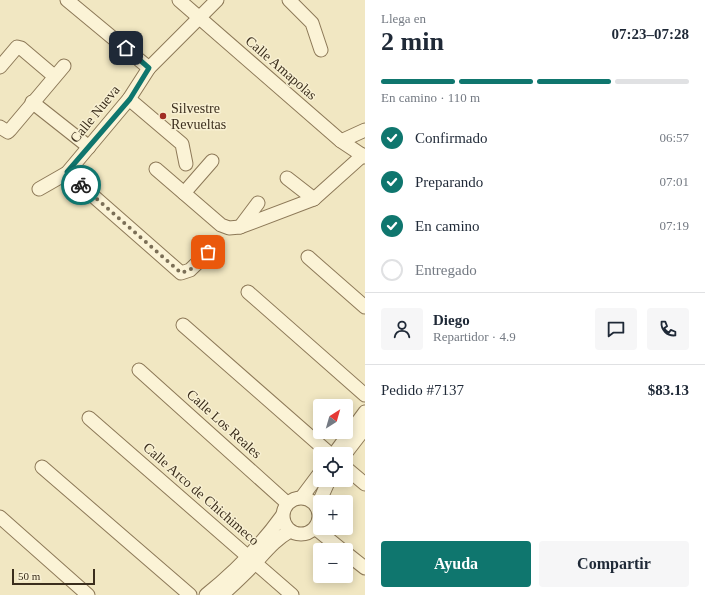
<!DOCTYPE html>
<html lang="es">
<meta charset="utf-8">
<style>
body{margin:0;font-family:"Times New Roman",serif;background:#f6f6f7;color:#1f2937;height:100vh;display:flex;flex-direction:column;font-size:15px;white-space:nowrap}
*{box-sizing:border-box;margin:0}
p{font-size:13px;color:#747a83}
.icon{flex:none;width:22px;height:22px;fill:none;stroke:currentColor;stroke-width:2;stroke-linecap:round;stroke-linejoin:round}
.map{position:relative;flex:1;overflow:hidden}
.panel{display:flex;flex-direction:column;background:#fff;width:340px}
.panel>*{flex:none}
.needle{width:26px;rotate:37deg}
.controls{position:absolute;left:313px;top:399px;display:grid;gap:8px}
.controls a{display:grid;place-items:center;width:40px;height:40px;border-radius:4px;background:#fff;box-shadow:0 2px 10px #0003;font-size:20px}
.scale{position:absolute;left:12px;bottom:10px;width:83px;box-sizing:border-box;padding-left:4px;border:2px solid #3b2e1d;border-top:0;font-size:11px;line-height:14px;white-space:nowrap;color:#3b2e1d;-webkit-text-stroke:3px #f8f0d2;paint-order:stroke}
.pin{position:absolute;display:grid;place-items:center;width:34px;height:34px;color:#fff;margin:-17px;border-radius:8px;box-shadow:0 2px 6px #0006}
.courier{position:absolute;display:grid;place-items:center;width:40px;height:40px;margin:-20px;border:3px solid #0f766e;border-radius:50%;background:#fff;color:#222;box-shadow:0 1px 5px #0007}
.head em{font-style:normal;font-weight:700}
.head div{display:flex;flex-direction:column-reverse}
.head{display:flex;align-items:center;justify-content:space-between;height:68px;padding:0 16px}
h1{font-size:26px;font-weight:700;line-height:30px}
.bar{display:grid;grid-template-columns:repeat(4,1fr);gap:6px 4px;align-content:center;height:48px;padding:0 16px}
.bar i{height:5px;border-radius:3px;background:#e0e1e3}
.bar .current{background:#0f766e}
.bar p{grid-column:span 4}
.line{display:flex;align-items:center;gap:10px;padding:0 16px;border-top:1px solid #e0e1e3}
.line div{flex:1}
.round{display:grid;place-items:center;flex:none;width:42px;height:42px;border-radius:4px;background:#f6f6f7}
ol{padding:0 16px;list-style:none}
li{display:flex;align-items:center;gap:12px;height:44px}
li p{margin-inline-start:auto}
li .icon{padding:4px;border-radius:50%;background:#0f766e;color:#fff;stroke-width:4}
li:last-child{color:#747a83}
li i{width:22px;height:22px;border:2px solid #e0e1e3;border-radius:50%}
.action{display:flex;gap:8px;margin-top:auto;padding:8px 16px}
.action a{flex:1;height:46px;border-radius:4px;background:#0f766e;color:#fff;font-size:16px;font-weight:700;line-height:46px;text-align:center}
.action a+a{background:#f6f6f7;color:#1f2937}
main{display:flex;flex:1;min-height:0}
.map>svg:first-child{display:block}
</style>
<main>
<div class="map">
<svg width="365" height="595" viewBox="0 0 365 595">
<rect width="100%" height="100%" fill="#f1e7c2"/>
<g fill="none" stroke-linecap="round" stroke-linejoin="round">
<defs>
<g id="minor">
<path d="M67,0L149,68"/>
<path d="M179,0L341,141L365,157"/>
<path d="M289,0L312,23L321,50"/>
<path d="M0,67L17,47L21,48L54,76"/>
<path d="M129,99L182,144L186,164"/>
<path d="M32,102L89,147"/>
<path d="M0,127L8,132L10,130L64,66"/>
<path d="M341,141L365,130"/>
<path d="M156,169L221,225L229,228L240,227L314,199L363,155"/>
<path d="M67,173L181,273L190,270L217,244"/>
<path d="M287,178L314,199"/>
<path d="M39,189L67,173L129,99L149,68L217,0"/>
<path d="M184,193L212,161"/>
<path d="M240,227L258,203"/>
<path d="M308,257L365,307"/>
<path d="M248,292L365,395"/>
<path d="M183,325L330,454"/>
<path d="M139,370L287,503"/>
<path d="M89,418L292,595"/>
<path d="M334,454L365,412"/>
<path d="M345,454L365,428"/>
<path d="M42,467L190,595"/>
<path d="M346,468L365,484"/>
<path d="M302,497L320,473"/>
<circle cx="301" cy="516" r="18"/>
<path d="M317,507L329,480"/>
<path d="M0,517L88,595"/>
<path d="M315,528L342,550"/>
<path d="M346,553L365,568"/>
<path d="M206,595C235,572 261,545 282,516"/>
<path d="M222,595C234,584 245,574 256,562C267,550 276,539 290,531"/>
</g>
</defs>
<use href="#minor" stroke="#8d7958" stroke-width="15"/>
<use href="#minor" stroke="#fbf3d6" stroke-width="13"/>
</g>
<g fill="none" stroke-linecap="round" stroke-linejoin="round">
<path stroke="#7b6f57" stroke-width="4" stroke-dasharray="0 7.2" d="M81,185L181,273L190,270L208,252"/>
<path stroke="#0f766e" stroke-width="5" d="M81,185L67,172L130,99L149,68L126,48"/>
</g>
<circle fill="#a02d23" stroke="#f8f0d2" stroke-width="1.5" cx="163" cy="116" r="4"/>
<g text-anchor="middle" dominant-baseline="central" stroke-width="3" stroke-linejoin="round" paint-order="stroke">
<g font-size="14" fill="#3b2e1d" stroke="#f8f0d2">
<text transform="translate(281 68) rotate(41)">Calle Amapolas</text>
<text transform="translate(95 114) rotate(-51)">Calle Nueva</text>
<text transform="translate(224 424) rotate(42)">Calle Los Reales</text>
<text transform="translate(201 494) rotate(41)">Calle Arco de Chichimeco</text>
</g>
<g font-size="14" fill="#3b2e1d" stroke="#f8f0d2" text-anchor="start">
<text x="171" y="108">Silvestre<tspan x="171" dy="16">Revueltas</tspan></text>
</g>
</g>
</svg>
<div class="controls">
<a><svg class="needle" viewBox="-14 -14 28 28"><path d="M0-13l5 13h-10z" fill="#e53935"/><path d="M0 13l5-13h-10z" fill="#747a83"/></svg></a>
<a><svg class="icon" aria-label="locate" viewBox="0 0 24 24"><circle cx="12" cy="12" r="6"/><path d="M12 2v4M12 18v4M2 12h4M18 12h4"/></svg></a>
<a>+</a>
<a>−</a>
</div>
<div class="scale">50 m</div>
<div class="pin" style="left:208px;top:252px;background:#ea580c"><svg class="icon" aria-label="bag" viewBox="0 0 24 24"><path d="M5 8h14l-1 12H6zM9 8a3 3 0 0 1 6 0"/></svg></div>
<div class="pin" style="left:126px;top:48px;background:#1f2937"><svg class="icon" aria-label="home" viewBox="0 0 24 24"><path d="M3 11l9-7 9 7M6 9v11h12V9"/></svg></div>
<div class="courier" style="left:81px;top:185px"><svg class="icon" aria-label="bike" viewBox="0 0 24 24"><circle cx="6" cy="16" r="4"/><circle cx="18" cy="16" r="4"/><path d="M6 16l4-8h5l3 8M10 8l3 8H6M13 5h3"/></svg></div>
</div>
<section class="panel">
<div class="head"><div><h1>2 min</h1><p>Llega en</p></div><em>07:23–07:28</em></div>
<div class="bar"><i class="current"></i><i class="current"></i><i class="current"></i><i></i><p>En camino · 110 m</p></div>
<ol>
<li><svg class="icon" aria-label="check" viewBox="0 0 24 24"><path d="M5 12l5 5 9-10"/></svg>Confirmado<p>06:57</p></li>
<li><svg class="icon" aria-label="check" viewBox="0 0 24 24"><path d="M5 12l5 5 9-10"/></svg>Preparando<p>07:01</p></li>
<li><svg class="icon" aria-label="check" viewBox="0 0 24 24"><path d="M5 12l5 5 9-10"/></svg>En camino<p>07:19</p></li>
<li><i></i>Entregado</li>
</ol>
<div class="line" style="height:72px"><a class="round"><svg class="icon" aria-label="person" viewBox="0 0 24 24"><circle cx="12" cy="8" r="4"/><path d="M4 21q1-7 8-7t8 7"/></svg></a><div><b>Diego</b><p>Repartidor · 4.9</p></div><a class="round"><svg class="icon" aria-label="chat" viewBox="0 0 24 24"><path d="M4 5h16v11H9l-5 4z"/></svg></a><a class="round"><svg class="icon" aria-label="phone" viewBox="0 0 24 24"><path d="M5 4h4l2 5-3 2q2 4 5 5l2-3 5 2v4C11 20 4 13 5 4z"/></svg></a></div>
<div class="line" style="height:52px"><div>Pedido #7137</div><b>$83.13</b></div>
<div class="action"><a>Ayuda</a><a>Compartir</a></div>
</section>
</main>
